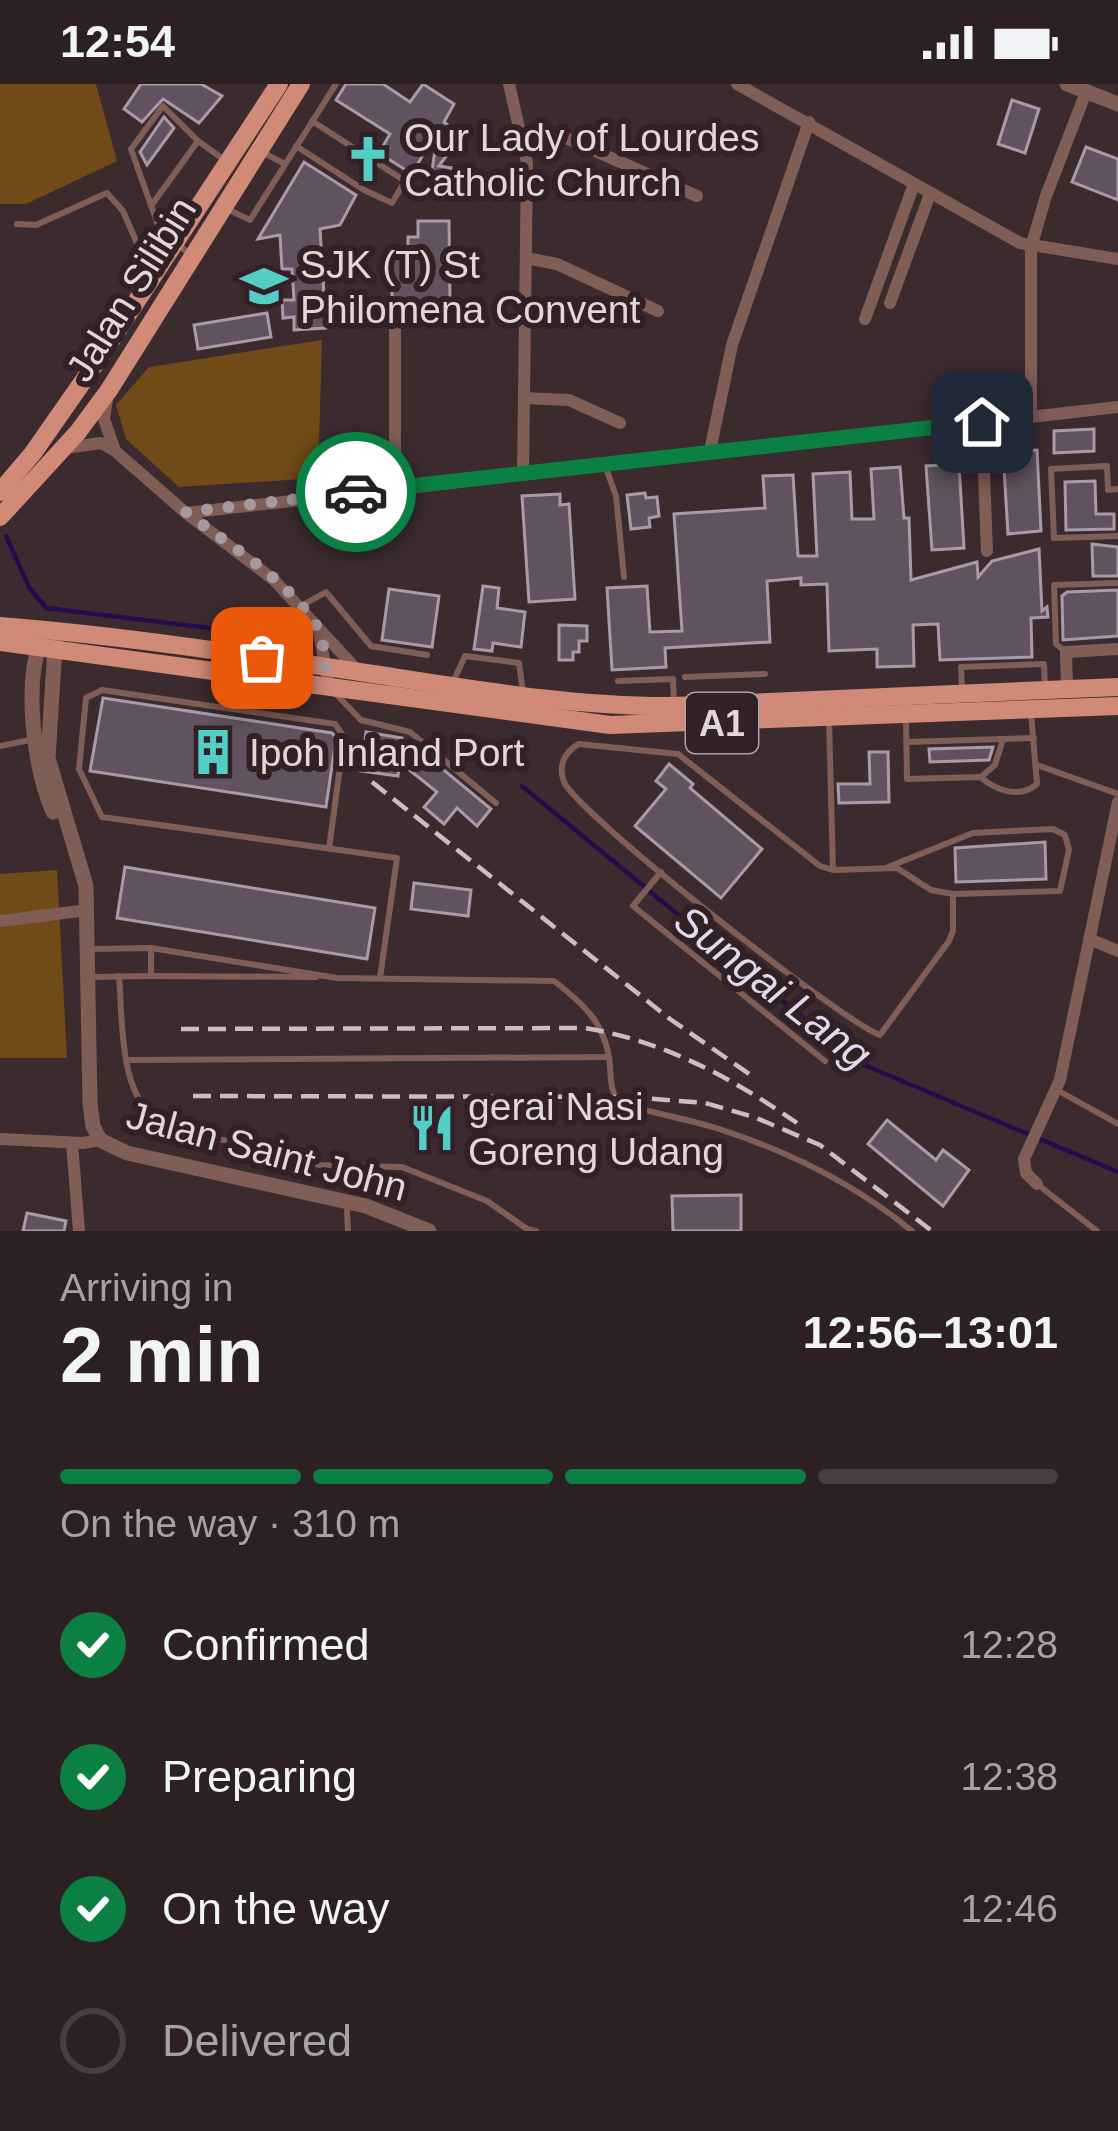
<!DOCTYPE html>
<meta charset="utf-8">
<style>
body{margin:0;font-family:Arial,sans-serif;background:#34282b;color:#f1f3f6;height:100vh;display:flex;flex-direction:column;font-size:45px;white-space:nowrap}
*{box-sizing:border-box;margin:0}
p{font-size:39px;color:#a6a3a6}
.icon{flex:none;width:66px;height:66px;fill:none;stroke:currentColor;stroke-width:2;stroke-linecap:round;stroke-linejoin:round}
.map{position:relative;height:1147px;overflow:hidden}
.side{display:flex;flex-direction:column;background:#2c2023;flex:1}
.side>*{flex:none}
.pin{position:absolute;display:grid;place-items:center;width:102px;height:102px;color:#fff;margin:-51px;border-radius:24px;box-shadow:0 6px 18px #0006}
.courier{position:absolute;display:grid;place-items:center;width:120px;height:120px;margin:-60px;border:9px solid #0b8043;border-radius:50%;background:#fff;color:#222;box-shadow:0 3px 15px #0007}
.summary em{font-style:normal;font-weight:700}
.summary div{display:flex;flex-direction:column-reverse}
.summary{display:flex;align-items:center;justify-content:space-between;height:204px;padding:0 60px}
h1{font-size:78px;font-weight:700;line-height:90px}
.bar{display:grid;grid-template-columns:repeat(4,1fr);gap:18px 12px;align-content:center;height:144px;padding:0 60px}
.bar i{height:15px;border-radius:9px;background:#483e41}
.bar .on{background:#0b8043}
.bar p{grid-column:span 4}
ol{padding:0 60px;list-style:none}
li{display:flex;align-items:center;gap:36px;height:132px}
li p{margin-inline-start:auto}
li .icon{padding:12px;border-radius:50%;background:#0b8043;color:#fff;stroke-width:4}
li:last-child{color:#a6a3a6}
li i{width:66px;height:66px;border:6px solid #483e41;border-radius:50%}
.status{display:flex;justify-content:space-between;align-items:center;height:84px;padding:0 60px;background:#2c2023;direction:ltr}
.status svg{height:33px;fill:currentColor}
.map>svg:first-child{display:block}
</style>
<div class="status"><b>12:54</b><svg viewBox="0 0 49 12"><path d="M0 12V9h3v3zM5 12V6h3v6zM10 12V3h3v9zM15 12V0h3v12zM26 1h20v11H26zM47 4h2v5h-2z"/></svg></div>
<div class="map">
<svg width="1118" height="1147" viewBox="0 0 1118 1147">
<rect width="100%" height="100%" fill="#3b2b2f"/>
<g fill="#704a17">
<path d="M0,0H96L117,77L26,120H0Z"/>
<path d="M322,256L318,394L179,403L126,355L116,321L149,283Z"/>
<path d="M57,786L67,974H0V790Z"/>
</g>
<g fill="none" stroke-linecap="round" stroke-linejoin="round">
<g stroke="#240c4c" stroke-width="4.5">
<path d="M6,452L29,503L46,524L266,551"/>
<path d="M522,702L857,978L1118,1088"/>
</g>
</g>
<g fill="#60535f" stroke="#a89aa8" stroke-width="3">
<path d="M141,0H201L222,12L199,39L163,15L142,38L124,25Z"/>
<path d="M346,0H383L410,18L423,0L454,20L444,38L451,43L457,57L439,82L452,84L450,97L431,94L438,45L412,90L379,69L390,50L336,16Z"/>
<path d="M1012,16L1039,25L1025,69L998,60Z"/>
<path d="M164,33L174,44L147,81L140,68Z"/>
<path d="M1086,63L1118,75V116L1072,98Z"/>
<path d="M304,78L356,111L340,141L320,145L326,244L294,246V233L283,234L282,216H294L292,185H282L280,151L258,155Z"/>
<path d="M418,137H449L450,221L392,225V195H383V180H393V169H408V153H418Z"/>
<path d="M267,229L271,253L198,265L194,241Z"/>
<path d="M1094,345V367L1054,369V347Z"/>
<path d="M1037,366L1041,447L1008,450L1003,368Z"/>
<path d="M959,380L964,464L932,466L926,382Z"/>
<path d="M900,383L904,434H909L911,496L977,478L978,493L992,477L1039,465L1042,527L1047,523L1048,533L1031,534L1032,573L940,576L938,540L913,541L914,582L877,583V565L829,567L827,500L801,501V494L767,497L770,558L665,564L666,583L612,586L607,504L647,502L650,548L682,547L674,430L765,424L763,392L793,391L798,472H817L813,390L850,388L852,435H874L871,385Z"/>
<path d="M1095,397L1096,430H1114V445L1066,446L1065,398Z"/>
<path d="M645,409L646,414L657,413L659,432L649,434L650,443L631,445L627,411Z"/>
<path d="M560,410V421L569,420L575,515L529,518L522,412Z"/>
<path d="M1092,460L1118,463V492H1093Z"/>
<path d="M483,502L499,504L497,524L525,528L521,563L493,559L492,567L474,565Z"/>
<path d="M389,505L439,512L432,563L382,556Z"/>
<path d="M1118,506V552L1063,556L1062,512L1067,508Z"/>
<path d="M559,541L587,542V557H579V568H573V576H559Z"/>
<path d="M103,614L332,649L336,654L326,723L90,687Z"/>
<path d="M366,648L402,654L398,692L361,687Z"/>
<path d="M993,663L989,676L930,678L929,665Z"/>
<path d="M422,668L491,725L477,742L457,724L444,740L424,723L437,708L408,685Z"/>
<path d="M869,668H888L889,718L839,719L838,700H870Z"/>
<path d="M669,680L693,700L690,704L762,765L721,814L635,742L666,705L656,697Z"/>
<path d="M1045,758L1046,795L956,798L955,764Z"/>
<path d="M125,783L375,824L367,875L117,834Z"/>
<path d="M414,799L471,806L468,832L411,825Z"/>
<path d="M887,1036L936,1076L943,1066L969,1086L943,1122L868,1060Z"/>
<path d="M741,1111V1147H673L672,1112Z"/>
<path d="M27,1129L66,1137L64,1147H23Z"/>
</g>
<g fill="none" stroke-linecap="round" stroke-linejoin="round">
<g stroke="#815e55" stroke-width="6">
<path d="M296,62L364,106L392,119L405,97L312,37"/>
<path d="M262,68L285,80"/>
<path d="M151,122L198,57"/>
<path d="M225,124L250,136L336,0"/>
<path d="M17,140L36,141L107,109L123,127L149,187"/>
<path d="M190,171L158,141L131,65L163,22L198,57L226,77"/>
<path d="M606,384L616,412L624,493"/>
<path d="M1118,405L1108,406L1107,382L1051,385L1054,454L1118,452"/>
<path d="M301,522L326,508L371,562L427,571"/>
<path d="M1066,568L1056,560L1054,501L1118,499"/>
<path d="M685,593L765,590"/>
<path d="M618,597L673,595L674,618"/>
<path d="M453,598L465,572L519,579L523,608"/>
<path d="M962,608L961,583L1044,580L1045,602"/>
<path d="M336,610L361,636L410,648L496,719"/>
<path d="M829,635L833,786L897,784L931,806L953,810V847L949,857L880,951C841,937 577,729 564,698C558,682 564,668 579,660L678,670L820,782L833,786"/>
<path d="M906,635L907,695L980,693C997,707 1020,715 1037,700L1031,629"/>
<path d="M907,658L1034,654"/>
<path d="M0,662L30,656"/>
<path d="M1037,681L1118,710"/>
<path d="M982,692L995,681L1003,655"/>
<path d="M329,765L344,653L335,640L102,606L86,614L79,685L102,733L397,774L380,894"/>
<path d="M888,783L973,749L1053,745L1065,751L1069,766L1060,807L953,810"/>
<path d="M661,788L633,822L825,977"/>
<path d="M151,864L337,894L554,897C585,921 606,940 610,981C611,995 610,1005 618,1018C649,1029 684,1034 716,1044C788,1067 854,1099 912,1147"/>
<path d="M119,892C123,939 118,1011 161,1040L320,1081L402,1083L487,1117L527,1145L536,1147"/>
<path d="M151,892L316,893"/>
<path d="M91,893L151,892V864L91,865"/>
<path d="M128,976L609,973"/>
<path d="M1057,1006L1118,1040"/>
<path d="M1037,1100L1097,1147"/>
<path d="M347,1127L348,1147"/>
</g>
<g stroke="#815e55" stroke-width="12">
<path d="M509,0L527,79L523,389"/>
<path d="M737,0L1020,159L1118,175"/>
<path d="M523,58L566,54L697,112"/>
<path d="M526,174L557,180L658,227"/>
<path d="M890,219L930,110"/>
<path d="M865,235L914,100"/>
<path d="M395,238V404"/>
<path d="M524,314L569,316L620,339"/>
<path d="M107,315L104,335L114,364"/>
<path d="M1031,331V163L1046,112L1086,8"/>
<path d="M982,338L987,467"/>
<path d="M65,364L101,359L114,366L186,429L274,496L358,587"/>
<path d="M710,367L732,261L809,38"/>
<path d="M186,429L1118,323"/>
<path d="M319,548L329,603"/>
<path d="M1067,605L1066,568L1118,565"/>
<path d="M0,837L88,826"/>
<path d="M1089,855L1118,867"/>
<path d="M0,1055L83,1059L100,1056"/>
<path d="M72,1059L79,1147"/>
<path d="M1037,1100L1026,1089L1024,1075L1060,996L1118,718"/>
</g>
<g stroke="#815e55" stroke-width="15">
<path d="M1067,0L1118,20"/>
<path d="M53,555L55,563L48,674L86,802L90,1019L93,1042L100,1056L127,1069L366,1122L429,1147"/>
<path d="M40,558C24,604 34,683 53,728"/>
</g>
<g stroke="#d18a77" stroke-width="18">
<path d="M0,408L33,369L100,273L279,0"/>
<path d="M0,433L78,348L109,306L301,0"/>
<path d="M0,542C125,552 249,571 373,590C472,605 573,623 674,622L1118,603"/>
<path d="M0,558L610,641L1118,622"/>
</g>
<g stroke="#cabec0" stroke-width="4.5" stroke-dasharray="18 9" stroke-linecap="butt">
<path d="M372,698L670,935L752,992"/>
<path d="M181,945L585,944C664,957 732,994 797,1039"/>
<path d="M193,1012L630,1013L705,1019L754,1033L820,1061L932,1147"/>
</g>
</g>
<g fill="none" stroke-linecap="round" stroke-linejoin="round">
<path stroke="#a79a9d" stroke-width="12" stroke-dasharray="0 21.6" d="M262,574L326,583C324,568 323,551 314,538C284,493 228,461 186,428L356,408"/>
<path stroke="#0b8043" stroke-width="15" d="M356,408L982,338"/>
</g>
<defs>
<symbol id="church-bare" viewBox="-9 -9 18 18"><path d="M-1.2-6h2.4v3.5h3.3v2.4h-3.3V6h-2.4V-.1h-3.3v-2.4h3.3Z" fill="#54cdc7" stroke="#312126" stroke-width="2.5" paint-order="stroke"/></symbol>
<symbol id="school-bare" viewBox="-9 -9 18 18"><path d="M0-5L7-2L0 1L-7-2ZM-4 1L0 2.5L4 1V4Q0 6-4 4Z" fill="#54cdc7" stroke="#312126" stroke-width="2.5" paint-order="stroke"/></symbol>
<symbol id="building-bare" viewBox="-9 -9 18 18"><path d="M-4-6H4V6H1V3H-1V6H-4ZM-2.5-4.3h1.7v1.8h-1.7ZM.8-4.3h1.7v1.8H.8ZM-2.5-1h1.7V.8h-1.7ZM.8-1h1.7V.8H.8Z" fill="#54cdc7" stroke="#312126" stroke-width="2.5" paint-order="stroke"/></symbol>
<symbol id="restaurant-bare" viewBox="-9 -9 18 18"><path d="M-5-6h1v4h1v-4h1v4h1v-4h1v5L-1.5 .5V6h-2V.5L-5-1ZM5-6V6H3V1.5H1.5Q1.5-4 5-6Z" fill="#54cdc7" stroke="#312126" stroke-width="2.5" paint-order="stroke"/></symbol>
</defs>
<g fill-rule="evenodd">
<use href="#church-bare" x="335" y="42" width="66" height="66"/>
<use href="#school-bare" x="231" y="169" width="66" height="66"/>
<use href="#building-bare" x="180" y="635" width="66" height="66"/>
<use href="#restaurant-bare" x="399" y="1011" width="66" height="66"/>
</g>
<g text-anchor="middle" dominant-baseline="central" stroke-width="12" stroke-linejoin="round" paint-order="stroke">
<rect fill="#312126" stroke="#aca0a3" stroke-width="3" x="686" y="609" width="72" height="60" rx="9"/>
<g font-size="36" font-weight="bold" fill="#e1d6d8">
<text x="722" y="639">A1</text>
</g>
<g font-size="39" fill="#e1d6d8" stroke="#312126" text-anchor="start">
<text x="404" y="53">Our Lady of Lourdes<tspan x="404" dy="45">Catholic Church</tspan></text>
<text x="300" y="180">SJK (T) St<tspan x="300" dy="45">Philomena Convent</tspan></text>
<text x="249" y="668">Ipoh Inland Port</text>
<text x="468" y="1022">gerai Nasi<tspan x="468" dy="45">Goreng Udang</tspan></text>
</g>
<g font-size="39" fill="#e1d6d8" stroke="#312126">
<text transform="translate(131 205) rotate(-58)">Jalan Silibin</text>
<text transform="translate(267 1067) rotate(15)">Jalan Saint John</text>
</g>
<g font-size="42" font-style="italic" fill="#dedbef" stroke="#312126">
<text transform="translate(773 903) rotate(38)">Sungai Lang</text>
</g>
</g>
</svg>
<div class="pin" style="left:262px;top:574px;background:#ea580c"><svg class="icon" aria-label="bag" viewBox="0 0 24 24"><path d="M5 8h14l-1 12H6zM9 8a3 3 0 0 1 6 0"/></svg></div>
<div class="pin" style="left:982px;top:338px;background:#1f2937"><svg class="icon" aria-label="home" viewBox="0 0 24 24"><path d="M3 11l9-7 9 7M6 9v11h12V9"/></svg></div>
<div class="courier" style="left:356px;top:408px"><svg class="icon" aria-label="car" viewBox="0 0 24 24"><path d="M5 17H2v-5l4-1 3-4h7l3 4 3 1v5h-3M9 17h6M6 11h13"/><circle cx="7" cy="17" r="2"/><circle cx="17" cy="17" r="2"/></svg></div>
</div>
<section class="side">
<div class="summary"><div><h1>2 min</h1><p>Arriving in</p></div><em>12:56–13:01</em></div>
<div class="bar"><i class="on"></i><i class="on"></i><i class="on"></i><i></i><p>On the way · 310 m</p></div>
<ol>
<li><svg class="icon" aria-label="check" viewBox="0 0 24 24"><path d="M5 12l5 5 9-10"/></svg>Confirmed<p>12:28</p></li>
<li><svg class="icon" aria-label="check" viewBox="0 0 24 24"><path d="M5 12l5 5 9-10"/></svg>Preparing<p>12:38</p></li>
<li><svg class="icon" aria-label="check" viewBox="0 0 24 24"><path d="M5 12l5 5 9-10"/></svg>On the way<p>12:46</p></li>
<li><i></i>Delivered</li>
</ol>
</section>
